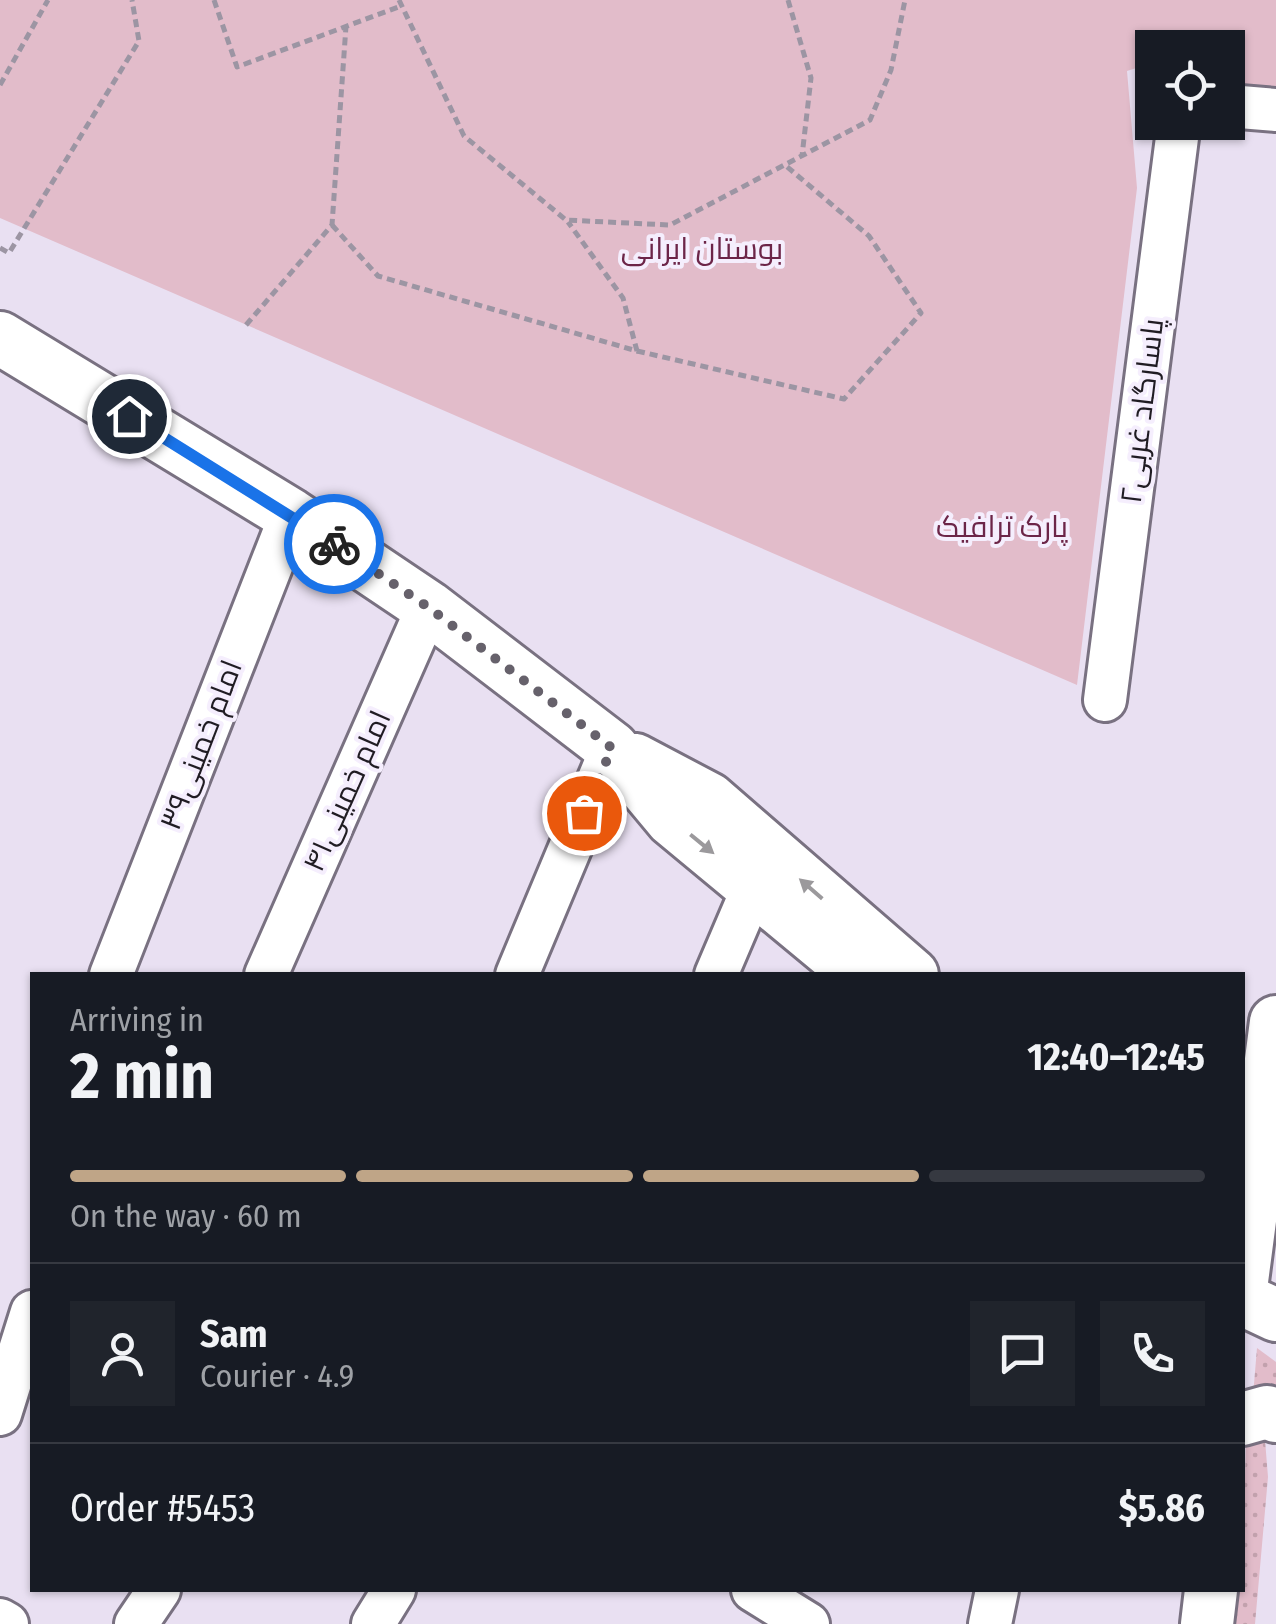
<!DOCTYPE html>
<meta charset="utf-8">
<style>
body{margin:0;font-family:"Fira Sans Condensed",Cairo,sans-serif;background:#20242c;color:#f1f3f6;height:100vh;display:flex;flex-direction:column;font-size:38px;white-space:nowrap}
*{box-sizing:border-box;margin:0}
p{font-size:32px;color:#9ea1a6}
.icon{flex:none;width:55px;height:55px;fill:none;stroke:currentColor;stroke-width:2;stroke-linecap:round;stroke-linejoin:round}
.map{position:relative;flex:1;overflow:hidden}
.sheet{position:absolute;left:30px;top:972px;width:1215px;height:620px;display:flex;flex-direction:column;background:#171b24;border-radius:0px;box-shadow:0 2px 8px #0004}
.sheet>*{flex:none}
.tools{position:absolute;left:1135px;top:30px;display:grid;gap:20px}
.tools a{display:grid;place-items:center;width:110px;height:110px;border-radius:0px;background:#171b24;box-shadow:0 2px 8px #0004;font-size:50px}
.pin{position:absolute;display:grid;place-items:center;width:85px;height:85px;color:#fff;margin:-42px;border:5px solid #fff;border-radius:50%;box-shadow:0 2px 10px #0007}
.courier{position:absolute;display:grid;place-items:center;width:100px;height:100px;margin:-50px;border:8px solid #1a73e8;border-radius:50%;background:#fff;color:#222;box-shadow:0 2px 12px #0007}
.overview em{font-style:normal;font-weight:700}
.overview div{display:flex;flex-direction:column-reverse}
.overview{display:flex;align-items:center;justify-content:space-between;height:170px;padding:0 40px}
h1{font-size:65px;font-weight:700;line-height:75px}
.bar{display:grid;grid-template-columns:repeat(4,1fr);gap:15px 10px;align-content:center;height:120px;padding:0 40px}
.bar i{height:12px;border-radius:8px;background:#363941}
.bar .active{background:#bfa587}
.bar p{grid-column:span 4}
.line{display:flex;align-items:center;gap:25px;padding:0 40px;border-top:2px solid #363941}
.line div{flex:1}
.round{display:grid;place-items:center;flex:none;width:105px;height:105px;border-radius:0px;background:#20242c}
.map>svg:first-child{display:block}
</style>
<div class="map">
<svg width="1276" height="1624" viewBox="0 0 1276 1624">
<defs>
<pattern id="grass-dots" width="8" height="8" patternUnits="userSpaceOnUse" patternTransform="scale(2.5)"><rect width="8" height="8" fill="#e2bcca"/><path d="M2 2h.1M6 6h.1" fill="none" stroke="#c2a1ad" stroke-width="1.8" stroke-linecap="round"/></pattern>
</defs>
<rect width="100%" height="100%" fill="#e9e0f2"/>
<g fill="url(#grass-dots)">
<path d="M1257,1348L1276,1362V1402L1253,1396Z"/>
<path d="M1256,1434L1265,1440L1268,1477L1255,1624H1226L1230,1590H1242L1246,1437Z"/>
</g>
<path fill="#e2bcca" d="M0,0H1276V94L1228,88V48H1152V63L1127,71L1137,188L1077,685L0,218Z"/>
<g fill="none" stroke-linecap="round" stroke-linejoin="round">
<defs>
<g id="minor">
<path d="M1228,106L1276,110"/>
<path d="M1105,700L1179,122"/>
<path d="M111,975L291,515"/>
<path d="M266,975L428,607"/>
<path d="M517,975L612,748"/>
<path d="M716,975L754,886"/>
<path d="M0,1414L32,1312"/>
<path d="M753,1590L808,1624"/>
<path d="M0,1620L7,1624"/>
<path d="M136,1624L159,1590"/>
<path d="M373,1624L394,1590"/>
<path d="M990,1624L997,1590"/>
</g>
<g id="major">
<path d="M0,338L291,515L428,607L612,748L672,820L859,975"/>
<path d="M635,760L709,799L912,975"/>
<path d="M1242,1281L1276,1022"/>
<path d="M1242,1299L1276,1315"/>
<path d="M1242,1419L1267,1412L1276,1416"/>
<path d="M1207,1624L1211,1590"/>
</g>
</defs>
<use href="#minor" stroke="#797181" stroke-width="48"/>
<use href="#major" stroke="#797181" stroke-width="58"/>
<g stroke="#9c95a3" stroke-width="5" stroke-dasharray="8 5" stroke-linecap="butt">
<path d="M214,0L237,67L401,6"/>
<path d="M399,0L464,136L566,220L670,225L870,120L891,70L905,0"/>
<path d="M788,0L811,78L802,156"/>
<path d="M0,85L48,0"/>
<path d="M332,225L378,276L637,351L623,298L568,222"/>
<path d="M0,248L9,253L139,41L132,0"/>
<path d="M246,325L332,225L346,26"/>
<path d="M637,351L844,399L921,313L869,236L785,165"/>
</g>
<use href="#minor" stroke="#fff" stroke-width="42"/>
<use href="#major" stroke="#fff" stroke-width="52"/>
</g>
<defs><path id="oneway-solid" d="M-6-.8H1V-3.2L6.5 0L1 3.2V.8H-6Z" transform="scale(2.5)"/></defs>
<g fill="#9b999c">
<use href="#oneway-solid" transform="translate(702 844) rotate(39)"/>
<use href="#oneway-solid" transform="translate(811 889) rotate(-139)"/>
</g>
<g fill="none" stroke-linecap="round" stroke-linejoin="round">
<path stroke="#66616b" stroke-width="10" stroke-dasharray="0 18" d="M334,544L428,607L612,748L584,813"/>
<path stroke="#1a73e8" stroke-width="12" d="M129,416L334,544"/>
</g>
<g text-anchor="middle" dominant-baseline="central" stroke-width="8" stroke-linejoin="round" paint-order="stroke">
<g font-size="30" fill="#6c2548" stroke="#f5eefd">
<text x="702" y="249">بوستان ایرانی</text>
<text x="1002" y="527">پارک ترافیک</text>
</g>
<g font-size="30" fill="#201c23" stroke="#f5eefd">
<text transform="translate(1142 411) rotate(-83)">پاسارگاد غربی۲</text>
<text transform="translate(201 745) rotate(-69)">امام خمینی۳۹</text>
<text transform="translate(347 791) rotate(-66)">امام خمینی۴۱</text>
</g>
</g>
</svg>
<div class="tools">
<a><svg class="icon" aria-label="locate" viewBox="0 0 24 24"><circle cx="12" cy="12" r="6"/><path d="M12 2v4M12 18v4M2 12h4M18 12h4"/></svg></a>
</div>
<div class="pin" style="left:584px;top:813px;background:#ea580c"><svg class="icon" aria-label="bag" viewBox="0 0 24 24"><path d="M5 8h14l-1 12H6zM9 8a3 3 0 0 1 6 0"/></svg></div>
<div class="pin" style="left:129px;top:416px;background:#1f2937"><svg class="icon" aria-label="home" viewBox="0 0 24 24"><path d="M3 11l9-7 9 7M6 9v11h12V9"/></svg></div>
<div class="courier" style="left:334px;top:544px"><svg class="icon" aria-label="bike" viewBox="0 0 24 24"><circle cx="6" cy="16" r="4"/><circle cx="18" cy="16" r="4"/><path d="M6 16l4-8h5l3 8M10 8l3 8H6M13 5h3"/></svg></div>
<section class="sheet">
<div class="overview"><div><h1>2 min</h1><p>Arriving in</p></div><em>12:40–12:45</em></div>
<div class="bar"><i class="active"></i><i class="active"></i><i class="active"></i><i></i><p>On the way · 60 m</p></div>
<div class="line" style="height:180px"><a class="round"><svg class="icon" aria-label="person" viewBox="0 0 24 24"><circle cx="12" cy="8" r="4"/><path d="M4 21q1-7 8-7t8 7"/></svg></a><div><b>Sam</b><p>Courier · 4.9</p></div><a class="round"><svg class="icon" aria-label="chat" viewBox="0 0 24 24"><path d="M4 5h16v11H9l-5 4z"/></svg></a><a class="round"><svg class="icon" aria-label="phone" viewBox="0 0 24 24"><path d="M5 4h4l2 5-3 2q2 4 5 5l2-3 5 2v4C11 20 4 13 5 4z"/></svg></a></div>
<div class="line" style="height:130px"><div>Order #5453</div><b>$5.86</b></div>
</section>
</div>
